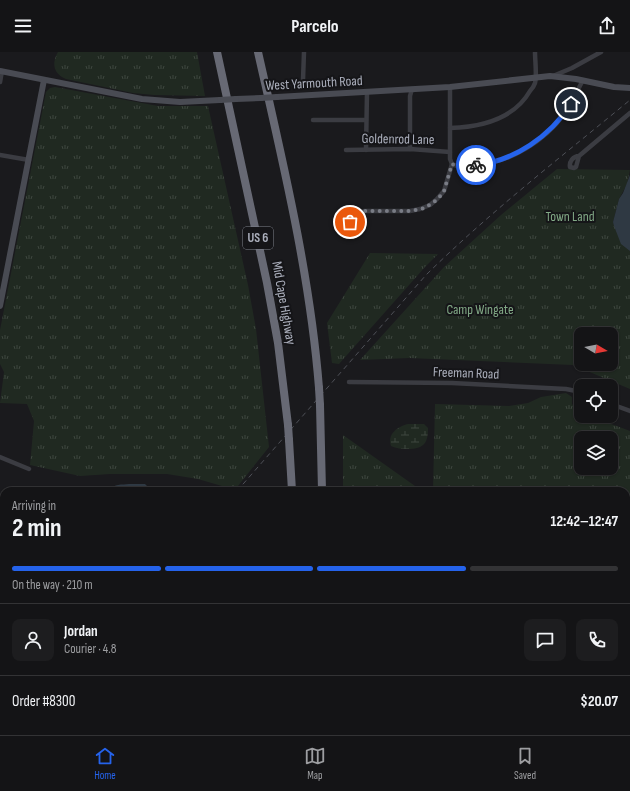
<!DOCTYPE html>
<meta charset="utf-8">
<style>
body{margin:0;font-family:"Sofia Sans Condensed",sans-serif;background:#1d1d1f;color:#f1f3f6;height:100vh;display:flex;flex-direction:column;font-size:15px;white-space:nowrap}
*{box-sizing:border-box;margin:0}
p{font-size:13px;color:#9d9ea1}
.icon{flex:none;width:22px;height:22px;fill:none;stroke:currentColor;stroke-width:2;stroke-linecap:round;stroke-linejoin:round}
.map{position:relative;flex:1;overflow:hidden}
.panel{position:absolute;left:0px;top:435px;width:630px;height:248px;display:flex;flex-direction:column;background:#141416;border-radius:12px 12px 0 0;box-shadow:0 1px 3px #0004,0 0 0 1px #333335}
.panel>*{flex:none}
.needle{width:26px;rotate:100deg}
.tools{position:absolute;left:574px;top:275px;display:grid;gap:8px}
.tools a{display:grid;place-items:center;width:44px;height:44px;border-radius:8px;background:#141416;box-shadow:0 1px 3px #0004,0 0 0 1px #333335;font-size:20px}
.pin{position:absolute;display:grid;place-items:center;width:34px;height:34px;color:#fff;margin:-17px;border:2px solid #fff;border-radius:50%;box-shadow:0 1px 4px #0007}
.courier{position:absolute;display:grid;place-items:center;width:40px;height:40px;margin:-20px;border:3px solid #2563eb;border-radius:50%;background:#fff;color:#222;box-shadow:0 1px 5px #0007}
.headline em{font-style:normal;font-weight:700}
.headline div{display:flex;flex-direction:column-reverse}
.headline{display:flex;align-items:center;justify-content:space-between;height:68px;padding:0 12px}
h1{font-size:26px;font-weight:700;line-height:30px}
.bar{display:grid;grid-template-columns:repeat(4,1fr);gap:6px 4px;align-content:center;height:48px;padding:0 12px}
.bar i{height:5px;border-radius:3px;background:#333335}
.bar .on{background:#2563eb}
.bar p{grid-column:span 4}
.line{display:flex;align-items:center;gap:10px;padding:0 12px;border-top:1px solid #333335}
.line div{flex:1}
.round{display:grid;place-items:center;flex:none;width:42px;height:42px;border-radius:8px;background:#1d1d1f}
header{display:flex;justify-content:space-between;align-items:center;height:52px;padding:0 12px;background:#141416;font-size:18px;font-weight:700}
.dock{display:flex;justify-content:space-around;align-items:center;height:56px;border-top:1px solid #333335;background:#141416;font-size:11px;color:#9d9ea1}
.dock a{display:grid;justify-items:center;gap:2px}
.dock .on{color:#2563eb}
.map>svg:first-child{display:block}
</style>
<header><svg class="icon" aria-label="menu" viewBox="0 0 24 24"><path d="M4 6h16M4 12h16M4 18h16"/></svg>Parcelo<svg class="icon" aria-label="share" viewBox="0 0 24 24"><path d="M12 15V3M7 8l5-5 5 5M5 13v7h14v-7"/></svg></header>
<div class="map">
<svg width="630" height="683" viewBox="0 0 630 683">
<defs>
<pattern id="grass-dots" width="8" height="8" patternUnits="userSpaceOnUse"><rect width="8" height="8" fill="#202921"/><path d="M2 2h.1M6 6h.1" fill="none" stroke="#3e463f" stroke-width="1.8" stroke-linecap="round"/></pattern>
<pattern id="forest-firs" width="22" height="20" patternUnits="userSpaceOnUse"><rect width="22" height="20" fill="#202921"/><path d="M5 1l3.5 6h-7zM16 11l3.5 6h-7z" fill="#3e463f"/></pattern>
<pattern id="wetland-marsh" width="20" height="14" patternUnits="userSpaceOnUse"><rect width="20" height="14" fill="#202921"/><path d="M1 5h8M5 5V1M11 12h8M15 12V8" fill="none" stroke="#3e463f"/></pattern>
<pattern id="park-tufts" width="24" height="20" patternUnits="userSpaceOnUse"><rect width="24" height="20" fill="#202921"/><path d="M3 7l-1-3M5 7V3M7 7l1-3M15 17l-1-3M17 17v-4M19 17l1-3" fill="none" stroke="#3e463f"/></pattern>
</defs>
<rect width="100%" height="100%" fill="#1a1a1d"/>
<path fill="url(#grass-dots)" d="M198,679H268L269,683H197Z"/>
<path fill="url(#forest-firs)" d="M415,679H511L514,683H409Z"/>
<g fill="url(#wetland-marsh)">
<path d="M408,372H424L428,376C428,391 424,396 410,397C403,397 398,397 391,394C387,382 397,375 408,372Z"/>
<path d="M630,619V683H618L615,679H626V624Z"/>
</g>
<g fill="url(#park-tufts)" fill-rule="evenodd">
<path d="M58,0H197L205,44L154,43L133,41L66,27C54,22 51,12 58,0Z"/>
<path d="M55,35L158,54H208L248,233L256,277L269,395L234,439H230L222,434L198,427L167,422H110L80,424L30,413L34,369L27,352L0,351L4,320L0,312V278L46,40L50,36Z"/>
<path d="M557,117L630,118L627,132L619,147L613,170L630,199V337L573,313L409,306L360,308L444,215L501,163ZM581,282H611V312H581Z"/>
<path d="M370,201L438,202L425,215L339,312L332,311L327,271Z"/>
<path d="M566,341L572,345V352L581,360V364H590L630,379V478L626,487V439H433L435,352L509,354L528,351L541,345ZM581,386H611V416H581Z"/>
<path d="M343,383L415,434L411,439H343Z"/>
<path d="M0,499L4,501V617L0,616Z"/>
</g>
<g fill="#2f3943">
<path d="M630,123V199L621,192L614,174L613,170L619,147L623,141Z"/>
<path d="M129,432H145L147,434L148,439H111C113,431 122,433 129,432Z"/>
</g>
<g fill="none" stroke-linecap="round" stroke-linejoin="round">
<g stroke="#3b3c42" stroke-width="4.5">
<path d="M553,24L572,16L601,0"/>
<path d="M303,28L304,0"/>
<path d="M0,30L2,19"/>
<path d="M450,35V107L452,112C459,116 469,114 477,113C511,110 545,89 565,61C572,51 577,39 583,28"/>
<path d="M313,68H366"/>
<path d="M450,76C480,75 514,67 530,39C532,37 534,34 535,31C537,23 535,9 535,0"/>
<path d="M410,97V44L412,37"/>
<path d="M346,98L410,97L450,100"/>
<path d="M366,98L367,40"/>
<path d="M0,103L29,108"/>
<path d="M579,104L576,115L574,116L570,115C569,110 573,104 579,104L630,61"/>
<circle cx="351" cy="165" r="5"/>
<path d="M355,163L364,159H410L420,157L430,153L437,147L444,139L452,112"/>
<path d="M349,330L452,331L566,337L581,340"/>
<path d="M611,352L630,359"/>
<path d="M0,405L29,417"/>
<path d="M626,524H630"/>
<path d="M0,678H4"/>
<path d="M42,683L44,680"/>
<path d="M404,683L410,679"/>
</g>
<g stroke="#494b53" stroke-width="6">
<path d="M0,19L142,47L180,50L220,48"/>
<path d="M277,45L450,35L550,24L576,27L614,35L630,36"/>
<path d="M236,47L261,46"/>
<path d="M0,254L44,28"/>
<path d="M626,496L630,487"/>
<path d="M626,515L630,513"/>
</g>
<g stroke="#676974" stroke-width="8">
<path d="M217,0L267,231L278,291L288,373"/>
<path d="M258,0C283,111 310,222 319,336"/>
<path d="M320,353L322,439"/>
<path d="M289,388L292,439"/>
<path d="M270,679L271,683"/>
<path d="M364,679L368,683"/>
<path d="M374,679V683"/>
<path d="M357,680L359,683"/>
<path d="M195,683L196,679"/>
<path d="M281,683V679"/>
<path d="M301,683V679"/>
</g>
<g stroke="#4e5057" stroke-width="1" stroke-dasharray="5 4" stroke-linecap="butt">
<path d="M237,439L426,223C490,160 561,105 630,48"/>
<path d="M30,683L32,679"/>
</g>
<g stroke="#494b53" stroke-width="6">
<path d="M261,46L277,45"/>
<path d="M220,48L236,47"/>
</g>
<g stroke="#676974" stroke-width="8">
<path d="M319,336L320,353"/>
<path d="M288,373L289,388"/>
</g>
</g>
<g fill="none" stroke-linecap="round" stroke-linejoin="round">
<path stroke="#797c85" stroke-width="4" stroke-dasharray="0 7.2" d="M350,170L355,167V162L364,159H410L425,156L438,147L444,139L452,112L460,115L476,113"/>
<path stroke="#2563eb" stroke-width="5" d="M476,113C515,109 550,84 571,52"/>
</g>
<g text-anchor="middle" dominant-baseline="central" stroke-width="4" stroke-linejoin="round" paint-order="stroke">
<rect fill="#151518" stroke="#7f828c" stroke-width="1" x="243" y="175" width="30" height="22" rx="3"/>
<g font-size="13" font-weight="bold" fill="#acb0bd">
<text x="258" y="186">US 6</text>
</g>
<g font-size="14" fill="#acb0bd" stroke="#151518">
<text transform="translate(314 31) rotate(-3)">West Yarmouth Road</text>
<text transform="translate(398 87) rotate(1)">Goldenrod Lane</text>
<text transform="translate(284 251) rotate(80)">Mid Cape Highway</text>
<text transform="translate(466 321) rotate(2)">Freeman Road</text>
</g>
<g font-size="14" fill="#82a986" stroke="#151518">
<text x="570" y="164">Town Land</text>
<text x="480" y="257">Camp Wingate</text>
</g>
</g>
</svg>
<div class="tools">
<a><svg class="needle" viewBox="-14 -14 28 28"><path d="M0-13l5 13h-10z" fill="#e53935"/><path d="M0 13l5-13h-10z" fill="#9d9ea1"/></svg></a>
<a><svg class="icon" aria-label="locate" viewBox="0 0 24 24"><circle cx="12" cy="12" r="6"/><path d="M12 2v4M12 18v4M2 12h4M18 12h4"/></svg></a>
<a><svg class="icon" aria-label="layers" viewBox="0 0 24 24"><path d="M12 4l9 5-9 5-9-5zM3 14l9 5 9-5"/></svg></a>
</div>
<div class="pin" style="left:350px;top:170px;background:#ea580c"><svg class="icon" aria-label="bag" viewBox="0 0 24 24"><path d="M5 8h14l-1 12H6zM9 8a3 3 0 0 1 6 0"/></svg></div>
<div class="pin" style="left:571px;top:52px;background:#1f2937"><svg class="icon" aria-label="home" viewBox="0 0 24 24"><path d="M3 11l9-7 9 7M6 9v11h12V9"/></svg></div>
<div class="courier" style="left:476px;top:113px"><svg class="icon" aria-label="bike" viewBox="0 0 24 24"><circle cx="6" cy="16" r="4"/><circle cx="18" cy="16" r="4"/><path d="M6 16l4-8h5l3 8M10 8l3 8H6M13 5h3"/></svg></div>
<section class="panel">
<div class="headline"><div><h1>2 min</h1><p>Arriving in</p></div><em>12:42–12:47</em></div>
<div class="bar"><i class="on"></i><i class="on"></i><i class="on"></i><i></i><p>On the way · 210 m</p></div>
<div class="line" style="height:72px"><a class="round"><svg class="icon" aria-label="person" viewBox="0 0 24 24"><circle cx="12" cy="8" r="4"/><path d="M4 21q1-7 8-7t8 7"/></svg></a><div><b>Jordan</b><p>Courier · 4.8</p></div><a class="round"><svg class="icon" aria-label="chat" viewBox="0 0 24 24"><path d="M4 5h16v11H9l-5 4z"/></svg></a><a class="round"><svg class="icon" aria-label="phone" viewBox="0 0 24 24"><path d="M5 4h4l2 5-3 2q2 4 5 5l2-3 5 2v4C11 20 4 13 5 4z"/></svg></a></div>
<div class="line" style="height:52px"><div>Order #8300</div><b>$20.07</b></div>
</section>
</div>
<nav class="dock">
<a class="on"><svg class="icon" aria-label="home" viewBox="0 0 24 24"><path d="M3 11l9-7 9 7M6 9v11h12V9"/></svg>Home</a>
<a><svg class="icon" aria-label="map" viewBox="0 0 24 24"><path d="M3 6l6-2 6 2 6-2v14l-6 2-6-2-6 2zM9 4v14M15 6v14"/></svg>Map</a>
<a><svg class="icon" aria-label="saved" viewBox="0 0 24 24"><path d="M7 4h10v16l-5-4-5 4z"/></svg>Saved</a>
</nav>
